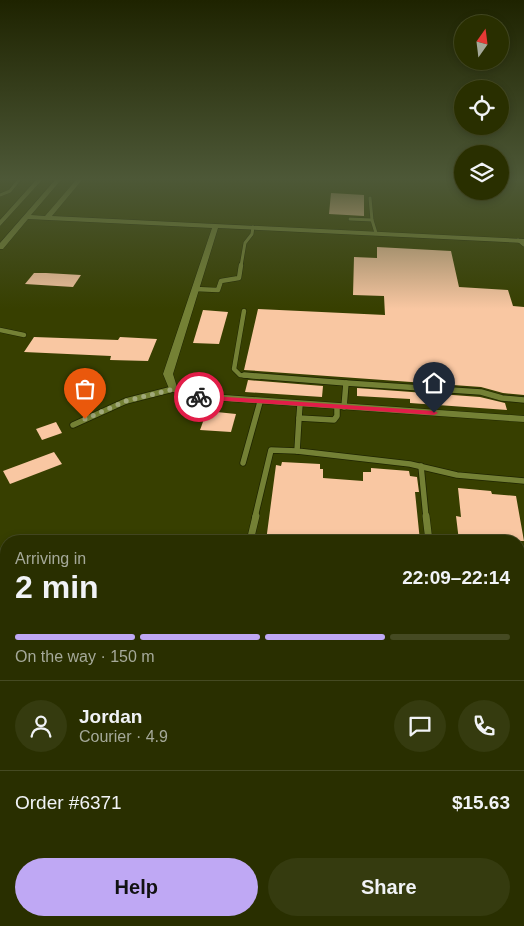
<!DOCTYPE html>
<meta charset="utf-8">
<style>
body{margin:0;font-family:Helvetica,sans-serif;background:#353b0f;color:#f1f3f6;height:100vh;display:flex;flex-direction:column;font-size:19px;white-space:nowrap}
*{box-sizing:border-box;margin:0}
p{font-size:16px;color:#a5a999}
.icon{flex:none;width:28px;height:28px;fill:none;stroke:currentColor;stroke-width:2;stroke-linecap:round;stroke-linejoin:round}
.map{position:relative;flex:1;overflow:hidden}
.sheet{position:absolute;left:0px;top:535px;width:525px;height:391px;display:flex;flex-direction:column;background:#292f00;border-radius:20px 20px 0 0;box-shadow:0 2px 8px #0003,0 0 0 1px #454a22}
.sheet>*{flex:none}
.needle{width:32px;rotate:14deg}
.tools{position:absolute;left:454px;top:15px;display:grid;gap:10px}
.tools a{display:grid;place-items:center;width:55px;height:55px;border-radius:50%;background:#292f00;box-shadow:0 2px 8px #0003,0 0 0 1px #454a22;font-size:25px}
.pin{position:absolute;display:grid;place-items:center;width:42px;height:42px;color:#fff;margin:-51px -21px;border-radius:50% 50% 50% 0;rotate:-45deg;box-shadow:0 0 5px #0007}
.pin .icon{rotate:45deg}
.courier{position:absolute;display:grid;place-items:center;width:50px;height:50px;margin:-25px;border:4px solid #e11d48;border-radius:50%;background:#fff;color:#222;box-shadow:0 1px 6px #0007}
.summary em{font-style:normal;font-weight:700}
.summary div{display:flex;flex-direction:column-reverse}
.summary{display:flex;align-items:center;justify-content:space-between;height:85px;padding:0 15px}
h1{font-size:32px;font-weight:700;line-height:38px}
.bar{display:grid;grid-template-columns:repeat(4,1fr);gap:8px 5px;align-content:center;height:60px;padding:0 15px}
.bar i{height:6px;border-radius:4px;background:#454a22}
.bar .on{background:#bfa8f4}
.bar p{grid-column:span 4}
.line{display:flex;align-items:center;gap:12px;padding:0 15px;border-top:1px solid #454a22}
.line div{flex:1}
.round{display:grid;place-items:center;flex:none;width:52px;height:52px;border-radius:26px;background:#353b0f}
.button{display:flex;gap:10px;margin-top:auto;padding:10px 15px}
.button a{flex:1;height:58px;border-radius:30px;background:#bfa8f4;color:#111;font-size:20px;font-weight:700;line-height:58px;text-align:center}
.button a+a{background:#353b0f;color:#f1f3f6}
.map>svg:first-child{display:block}
</style>
<div class="map">
<svg width="524" height="926" viewBox="0 0 524 926">
<rect width="100%" height="100%" fill="#373f00"/>
<g fill="none" stroke-linecap="round" stroke-linejoin="round">
<g fill="#062d42" fill-rule="evenodd">
<path d="M0,756L6,758V799L0,797Z"/>
<path d="M21,920H60L63,926H24Z"/>
</g>
</g>
<g fill="#f9c7a2">
<path d="M331,193L364,195V216L329,214Z"/>
<path d="M377,247L451,251L459,287L508,290L513,306L524,307V395L503,393L481,387L244,370L258,309L385,315L384,296L353,295L354,257L377,258Z"/>
<path d="M34,273H46L81,275L73,287L25,284Z"/>
<path d="M203,310L228,312L219,344L193,343Z"/>
<path d="M34,337L118,340L120,337L157,339L148,361L110,360L111,356L24,352Z"/>
<path d="M248,380L323,386L322,397L245,392Z"/>
<path d="M357,388L480,397L505,403L507,410L410,403V399L357,396Z"/>
<path d="M207,411L236,414L231,432L200,430Z"/>
<path d="M56,422L62,433L42,440L36,429Z"/>
<path d="M54,452L62,464L10,484L3,471Z"/>
<path d="M282,462L320,464V469H323V478L363,481V472H371V468L409,471L410,476L417,477L419,492H415L420,541H266L276,465L281,466Z"/>
<path d="M458,488L491,491L492,494L516,496L524,541H459L456,516L461,517Z"/>
</g>
<g fill="none" stroke-linecap="round" stroke-linejoin="round">
<defs>
<g id="lane-far3">
<path d="M0,195L10,191L19,180"/>
<path d="M370,198L372,220L376,233"/>
<path d="M350,219L372,220"/>
<path d="M518,240L524,245"/>
<path d="M241,266L245,243L252,234L253,227"/>
</g>
<g id="lane-far2">
<path d="M195,289L218,290L221,281L239,278L241,265"/>
<path d="M244,311L234,369L240,375L260,377"/>
<path d="M0,330L24,335"/>
</g>
<g id="lane-far1">
<path d="M244,375L346,383"/>
<path d="M300,404L299,418L334,420L337,416V407"/>
<path d="M344,407L346,383L481,392L502,398L524,400"/>
<path d="M299,418L297,451L410,464L457,475L524,481"/>
<path d="M73,425L126,401L173,389"/>
<path d="M243,463L260,402"/>
<path d="M421,466L426,517"/>
<path d="M255,517L271,450L297,451"/>
</g>
<g id="lane">
<path d="M426,516L429,541"/>
<path d="M250,541L256,516"/>
</g>
<g id="street">
<path d="M36,180H42L0,226V220Z"/>
<path d="M55,180H61L31,215L45,216L76,180H82L52,216L524,239V243L218,228L173,374L177,387L197,393L524,416V422L196,399L170,391L163,374L212,228L28,219L3,249H0V243Z"/>
</g>
</defs>
<use href="#lane-far3" stroke="#1f2500" stroke-width="4"/>
<use href="#lane-far2" stroke="#1f2500" stroke-width="5.5"/>
<use href="#lane-far1" stroke="#1f2500" stroke-width="7"/>
<use href="#lane" stroke="#1f2500" stroke-width="8"/>
<use href="#street" stroke="#1f2500" stroke-width="1"/>
<use href="#lane-far3" stroke="#748135" stroke-width="3"/>
<use href="#lane-far2" stroke="#748135" stroke-width="4.5"/>
<use href="#lane-far1" stroke="#748135" stroke-width="5.5"/>
<use href="#lane" stroke="#748135" stroke-width="7"/>
<use href="#street" fill="#748135" fill-rule="evenodd"/>
</g>
<linearGradient id="sky" x2="0" y2="1"><stop stop-color="#1e2300"/><stop offset="0.58" stop-color="#4d5837"/><stop offset="1" stop-color="#4d5837" stop-opacity="0"/></linearGradient>
<rect width="524" height="309" fill="url(#sky)"/>
<path fill="#e11d48" d="M197,395L434,411L438,413L434,415L199,399L196,397Z"/>
<g fill="none" stroke-linecap="round" stroke-linejoin="round">
<path stroke="#a1a97b" stroke-width="5" stroke-dasharray="0 9" d="M85,419L126,401L174,389L199,397"/>
</g>
</svg>
<div class="tools">
<a><svg class="needle" viewBox="-14 -14 28 28"><path d="M0-13l5 13h-10z" fill="#e53935"/><path d="M0 13l5-13h-10z" fill="#a5a999"/></svg></a>
<a><svg class="icon" aria-label="locate" viewBox="0 0 24 24"><circle cx="12" cy="12" r="6"/><path d="M12 2v4M12 18v4M2 12h4M18 12h4"/></svg></a>
<a><svg class="icon" aria-label="layers" viewBox="0 0 24 24"><path d="M12 4l9 5-9 5-9-5zM3 14l9 5 9-5"/></svg></a>
</div>
<div class="pin" style="left:85px;top:419px;background:#ea580c"><svg class="icon" aria-label="bag" viewBox="0 0 24 24"><path d="M5 8h14l-1 12H6zM9 8a3 3 0 0 1 6 0"/></svg></div>
<div class="pin" style="left:434px;top:413px;background:#1f2937"><svg class="icon" aria-label="home" viewBox="0 0 24 24"><path d="M3 11l9-7 9 7M6 9v11h12V9"/></svg></div>
<div class="courier" style="left:199px;top:397px"><svg class="icon" aria-label="bike" viewBox="0 0 24 24"><circle cx="6" cy="16" r="4"/><circle cx="18" cy="16" r="4"/><path d="M6 16l4-8h5l3 8M10 8l3 8H6M13 5h3"/></svg></div>
<section class="sheet">
<div class="summary"><div><h1>2 min</h1><p>Arriving in</p></div><em>22:09–22:14</em></div>
<div class="bar"><i class="on"></i><i class="on"></i><i class="on"></i><i></i><p>On the way · 150 m</p></div>
<div class="line" style="height:90px"><a class="round"><svg class="icon" aria-label="person" viewBox="0 0 24 24"><circle cx="12" cy="8" r="4"/><path d="M4 21q1-7 8-7t8 7"/></svg></a><div><b>Jordan</b><p>Courier · 4.9</p></div><a class="round"><svg class="icon" aria-label="chat" viewBox="0 0 24 24"><path d="M4 5h16v11H9l-5 4z"/></svg></a><a class="round"><svg class="icon" aria-label="phone" viewBox="0 0 24 24"><path d="M5 4h4l2 5-3 2q2 4 5 5l2-3 5 2v4C11 20 4 13 5 4z"/></svg></a></div>
<div class="line" style="height:65px"><div>Order #6371</div><b>$15.63</b></div>
<div class="button"><a>Help</a><a>Share</a></div>
</section>
</div>
